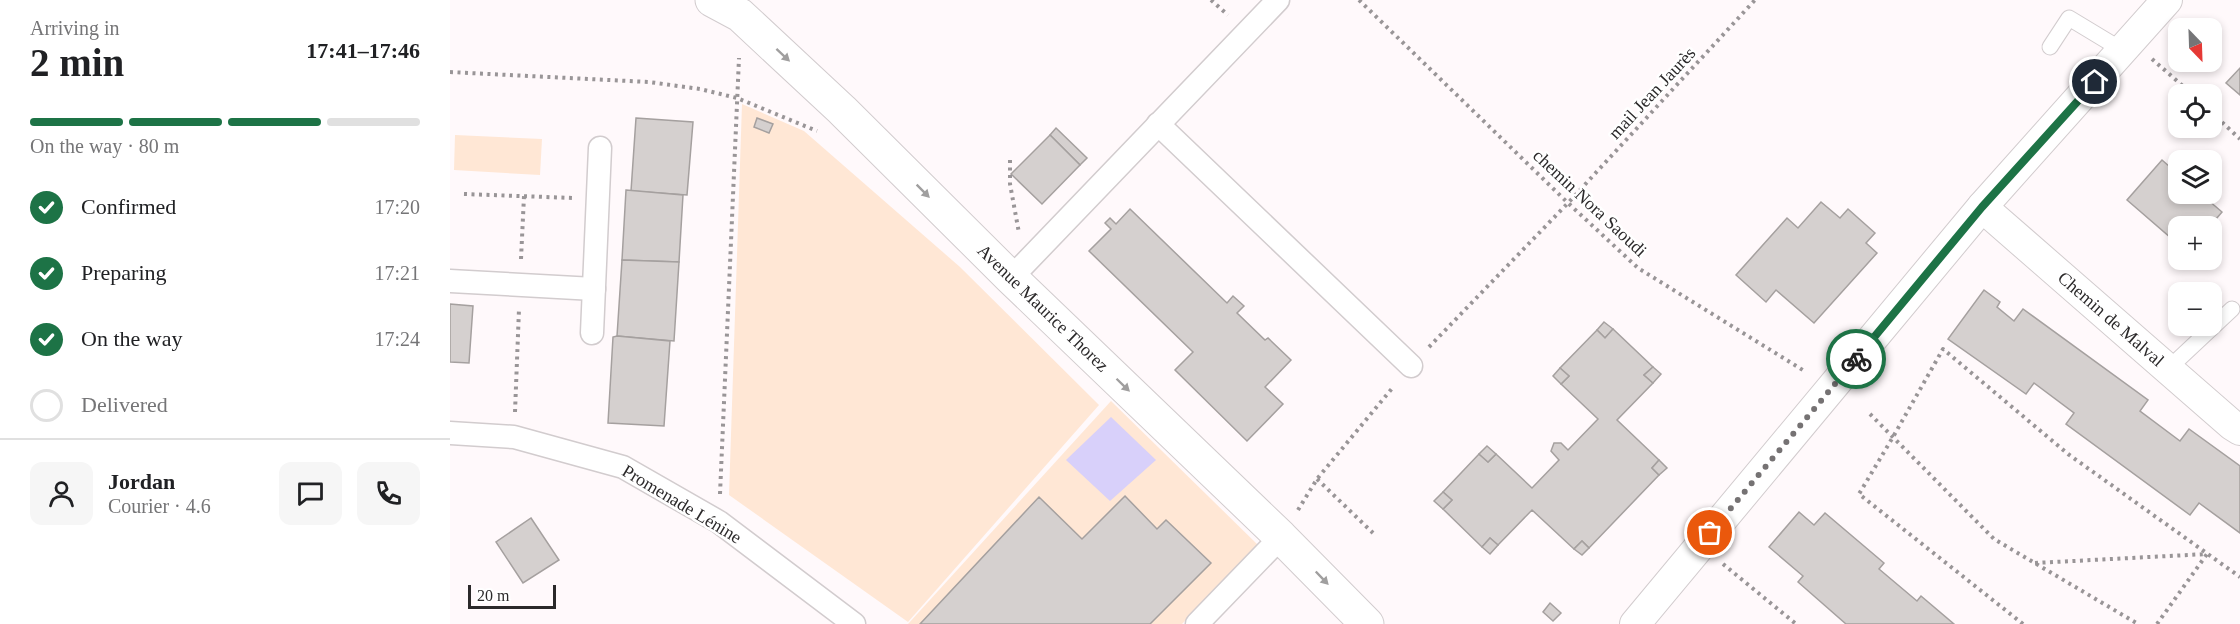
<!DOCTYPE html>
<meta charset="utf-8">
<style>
body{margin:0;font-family:Georgia,serif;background:#f6f6f6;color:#202124;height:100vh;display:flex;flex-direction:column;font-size:22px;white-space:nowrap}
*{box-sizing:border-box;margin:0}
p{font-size:20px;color:#757577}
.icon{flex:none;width:33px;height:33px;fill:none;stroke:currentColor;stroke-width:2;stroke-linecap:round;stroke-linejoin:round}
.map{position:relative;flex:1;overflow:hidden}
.sheet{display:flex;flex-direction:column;background:#fff;width:450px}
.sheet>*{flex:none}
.needle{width:39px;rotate:157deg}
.buttons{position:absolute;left:1718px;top:18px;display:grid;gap:12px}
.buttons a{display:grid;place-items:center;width:54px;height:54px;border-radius:12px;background:#fff;box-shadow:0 3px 9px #0003;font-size:30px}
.scale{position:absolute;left:18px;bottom:15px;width:88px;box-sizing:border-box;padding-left:6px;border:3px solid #2b292a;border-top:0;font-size:16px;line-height:21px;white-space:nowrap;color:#2b292a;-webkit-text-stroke:4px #fff;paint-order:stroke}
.pin{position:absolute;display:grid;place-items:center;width:51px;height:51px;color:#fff;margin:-26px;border:3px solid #fff;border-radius:50%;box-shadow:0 2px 6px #0007}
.courier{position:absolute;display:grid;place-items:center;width:60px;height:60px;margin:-30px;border:4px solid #1d7346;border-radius:50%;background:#fff;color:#222;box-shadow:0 2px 8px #0007}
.overview em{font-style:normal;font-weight:700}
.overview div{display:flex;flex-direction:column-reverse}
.overview{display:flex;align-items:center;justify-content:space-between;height:102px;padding:0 30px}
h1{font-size:39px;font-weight:700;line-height:45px}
.bar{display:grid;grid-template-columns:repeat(4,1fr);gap:9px 6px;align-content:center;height:72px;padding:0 30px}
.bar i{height:8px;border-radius:4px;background:#e0e0e0}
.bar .current{background:#1d7346}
.bar p{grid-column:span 4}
.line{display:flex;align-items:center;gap:15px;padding:0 30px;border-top:2px solid #e0e0e0}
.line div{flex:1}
.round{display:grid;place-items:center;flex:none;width:63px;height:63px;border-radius:12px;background:#f6f6f6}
ol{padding:0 30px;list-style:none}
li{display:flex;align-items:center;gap:18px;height:66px}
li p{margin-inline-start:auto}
li .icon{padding:6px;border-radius:50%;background:#1d7346;color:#fff;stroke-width:4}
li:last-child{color:#757577}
li i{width:33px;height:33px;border:3px solid #e0e0e0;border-radius:50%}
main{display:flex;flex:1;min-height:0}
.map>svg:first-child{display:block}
</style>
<main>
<section class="sheet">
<div class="overview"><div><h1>2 min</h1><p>Arriving in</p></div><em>17:41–17:46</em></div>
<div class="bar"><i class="current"></i><i class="current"></i><i class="current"></i><i></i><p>On the way · 80 m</p></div>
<ol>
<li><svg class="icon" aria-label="check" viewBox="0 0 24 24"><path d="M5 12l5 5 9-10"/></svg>Confirmed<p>17:20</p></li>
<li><svg class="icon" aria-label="check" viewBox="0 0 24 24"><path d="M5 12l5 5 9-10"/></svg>Preparing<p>17:21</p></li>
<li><svg class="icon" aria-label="check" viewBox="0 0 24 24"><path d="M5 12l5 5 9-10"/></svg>On the way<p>17:24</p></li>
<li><i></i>Delivered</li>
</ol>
<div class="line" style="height:108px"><a class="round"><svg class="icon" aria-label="person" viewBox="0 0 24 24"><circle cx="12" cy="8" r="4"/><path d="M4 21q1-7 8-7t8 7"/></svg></a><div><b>Jordan</b><p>Courier · 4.6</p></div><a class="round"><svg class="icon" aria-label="chat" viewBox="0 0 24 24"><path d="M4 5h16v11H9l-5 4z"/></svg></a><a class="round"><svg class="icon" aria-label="phone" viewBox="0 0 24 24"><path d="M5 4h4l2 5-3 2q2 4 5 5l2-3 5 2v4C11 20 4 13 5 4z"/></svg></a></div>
</section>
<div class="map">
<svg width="1790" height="624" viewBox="0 0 1790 624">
<rect width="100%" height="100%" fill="#fff9fb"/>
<g fill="#ffe7d5">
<path d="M292,104L354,131L510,267L649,405L458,622L279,495Z"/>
<path d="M5,135L92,139L90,175L4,170Z"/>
<path d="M661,401L808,545L732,624H458Z"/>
</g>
<path fill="#d8d0fa" d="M661,417L706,460L660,501L616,460Z"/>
<g fill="#d5d0cf" stroke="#a5a09f" stroke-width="1.5">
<path d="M1790,68V95L1776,83Z"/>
<path d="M186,118L243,122L237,195L181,191Z"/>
<path d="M307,118L323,124L319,133L304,127Z"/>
<path d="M606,128L637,158L630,165L600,135Z"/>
<path d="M600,135L630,165L592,204L561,174Z"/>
<path d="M1712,160L1728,174V194H1751L1772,212L1760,226H1728V244L1677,200Z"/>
<path d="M176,190L233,195L229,262L172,260Z"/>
<path d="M1371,202L1390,218L1398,209L1425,233L1416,243L1427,253L1364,323L1326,290L1316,302L1286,275L1337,218L1348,228Z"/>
<path d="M680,209L777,303L783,296L794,306L787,313L815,340L818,338L841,360L815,387L833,404L797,441L725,370L743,352L639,251L661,229L655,223L660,218L666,224Z"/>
<path d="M172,260L229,262L224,341L167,336Z"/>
<path d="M1534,290L1550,302L1547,307L1564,321L1573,309L1698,400L1690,411L1730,441L1739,429L1790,466V533L1749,503L1740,515L1616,424L1624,413L1584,383L1576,394L1498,339Z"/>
<path d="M0,304L23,306L19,363L0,362Z"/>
<path d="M1154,322L1163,329L1155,338L1147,330Z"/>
<path d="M1163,329L1203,367L1194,375L1203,383L1167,420L1209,460L1202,468L1209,475L1139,548L1132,541L1124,549L1082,510L1048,545L1040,538L1032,547L993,509L1002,500L993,492L1029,454L1038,462L1046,454L1082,488L1109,460L1101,451L1104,443H1111L1118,450L1148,419L1111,384L1119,376L1110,368L1147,330L1155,338Z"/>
<path d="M167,336L220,341L214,426L158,423L163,337Z"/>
<path d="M1203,367L1211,374L1203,383L1194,375Z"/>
<path d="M1110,368L1119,376L1111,384L1103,376Z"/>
<path d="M1037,446L1046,454L1038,462L1029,454Z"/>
<path d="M1209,460L1217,468L1209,475L1202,468Z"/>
<path d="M993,492L1002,500L993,509L984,501Z"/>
<path d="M675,496L707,529L716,520L761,563L700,624H470L589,497L632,539Z"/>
<path d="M1349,512L1364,525L1375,513L1434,563L1429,569L1467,601L1471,596L1504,624H1396L1348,582L1353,576L1319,547Z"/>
<path d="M81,518L109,560L73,583L46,542Z"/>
<path d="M1040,538L1048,545L1040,554L1032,547Z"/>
<path d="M1132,541L1139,548L1132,555L1124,549Z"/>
<path d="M1100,603L1111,613L1103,621L1093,612Z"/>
</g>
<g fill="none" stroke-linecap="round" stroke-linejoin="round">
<defs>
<g id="service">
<path d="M1600,47L1619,18L1672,50"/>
<path d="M1718,369L1782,309"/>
</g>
<g id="pedestrian">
<path d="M708,124L961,366"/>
<path d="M561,278L828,0"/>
<path d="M0,281L144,289"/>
<path d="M142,333L150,148"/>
<path d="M0,433L64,437L173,467L269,522L404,624"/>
<path d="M747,624L831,537"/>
</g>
<g id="minor">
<path d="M1532,207L1782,425L1790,430"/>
<path d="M1185,624L1532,207L1717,0"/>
</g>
<path id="tertiary" d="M262,0L290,15L392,110L561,278L831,537L917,624"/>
</defs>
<use href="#service" stroke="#d2ccce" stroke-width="17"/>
<use href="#pedestrian" stroke="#d2ccce" stroke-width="25"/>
<use href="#minor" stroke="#d2ccce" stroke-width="32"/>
<use href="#tertiary" stroke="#d2ccce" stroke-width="35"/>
<g stroke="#999597" stroke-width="4" stroke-dasharray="3 4.5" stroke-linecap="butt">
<path d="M761,0L778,15"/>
<path d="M909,0L1118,203L1188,268L1356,372"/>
<path d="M1702,59L1742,94"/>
<path d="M0,72L199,82L250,89L287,98L367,131"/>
<path d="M1761,112L1790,139"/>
<path d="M560,160V184L569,233"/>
<path d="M14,194L123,198"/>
<path d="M71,259L74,196"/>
<path d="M979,347L1118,203L1305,0"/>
<path d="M65,412L69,309"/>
<path d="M1420,414L1544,539L1688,624"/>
<path d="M867,479L923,533"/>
<path d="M270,494L289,58"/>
<path d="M848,510L867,479L944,386"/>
<path d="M1585,563L1757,554"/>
<path d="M1273,564L1346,624"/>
<path d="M1573,624L1409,494L1443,437L1493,349L1618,454L1790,577"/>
<path d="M1707,624L1757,554"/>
</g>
<use href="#service" stroke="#fff" stroke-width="15"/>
<use href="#pedestrian" stroke="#fff" stroke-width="22"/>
<use href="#minor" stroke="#fff" stroke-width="30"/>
<use href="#tertiary" stroke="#fff" stroke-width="33"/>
</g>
<defs><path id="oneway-solid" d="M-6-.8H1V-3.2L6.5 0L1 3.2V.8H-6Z" transform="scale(1.5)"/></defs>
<g fill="#a09f9f">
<use href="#oneway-solid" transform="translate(333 55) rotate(43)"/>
<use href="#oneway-solid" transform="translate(473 191) rotate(45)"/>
<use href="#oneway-solid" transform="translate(673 385) rotate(44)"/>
<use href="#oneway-solid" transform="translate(872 578) rotate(46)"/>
</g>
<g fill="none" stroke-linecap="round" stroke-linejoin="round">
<path stroke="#757273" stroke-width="6" stroke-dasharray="0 10.8" d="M1260,533L1406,359"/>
<path stroke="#1d7346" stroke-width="8" d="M1406,359L1532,207L1645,82"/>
</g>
<g text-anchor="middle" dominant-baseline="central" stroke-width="5" stroke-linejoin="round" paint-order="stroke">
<g font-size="18" fill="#2b292a" stroke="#fff">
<text transform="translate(1202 93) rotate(-47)">mail Jean Jaurès</text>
<text transform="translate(1140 203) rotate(43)">chemin Nora Saoudi</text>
<text transform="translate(593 308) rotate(44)">Avenue Maurice Thorez</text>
<text transform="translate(1661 319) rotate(41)">Chemin de Malval</text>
<text transform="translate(232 504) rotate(31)">Promenade Lénine</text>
</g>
</g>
</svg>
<div class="buttons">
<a><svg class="needle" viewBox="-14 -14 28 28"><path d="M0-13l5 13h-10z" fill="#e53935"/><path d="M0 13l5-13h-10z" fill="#757577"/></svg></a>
<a><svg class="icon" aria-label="locate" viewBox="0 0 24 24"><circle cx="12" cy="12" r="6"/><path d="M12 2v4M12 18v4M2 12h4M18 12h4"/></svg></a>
<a><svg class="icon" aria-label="layers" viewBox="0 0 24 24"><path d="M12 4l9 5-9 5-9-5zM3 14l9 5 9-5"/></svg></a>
<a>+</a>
<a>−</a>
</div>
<div class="scale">20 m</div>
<div class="pin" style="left:1260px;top:533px;background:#ea580c"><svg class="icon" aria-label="bag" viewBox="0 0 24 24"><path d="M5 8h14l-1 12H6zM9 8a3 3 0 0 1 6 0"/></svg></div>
<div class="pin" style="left:1645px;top:82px;background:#1f2937"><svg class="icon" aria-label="home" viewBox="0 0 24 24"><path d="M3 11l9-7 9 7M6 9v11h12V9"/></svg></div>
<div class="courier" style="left:1406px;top:359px"><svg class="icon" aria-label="bike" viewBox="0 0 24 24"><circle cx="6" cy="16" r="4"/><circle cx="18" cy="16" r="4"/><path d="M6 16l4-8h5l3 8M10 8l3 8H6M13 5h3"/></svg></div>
</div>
</main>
